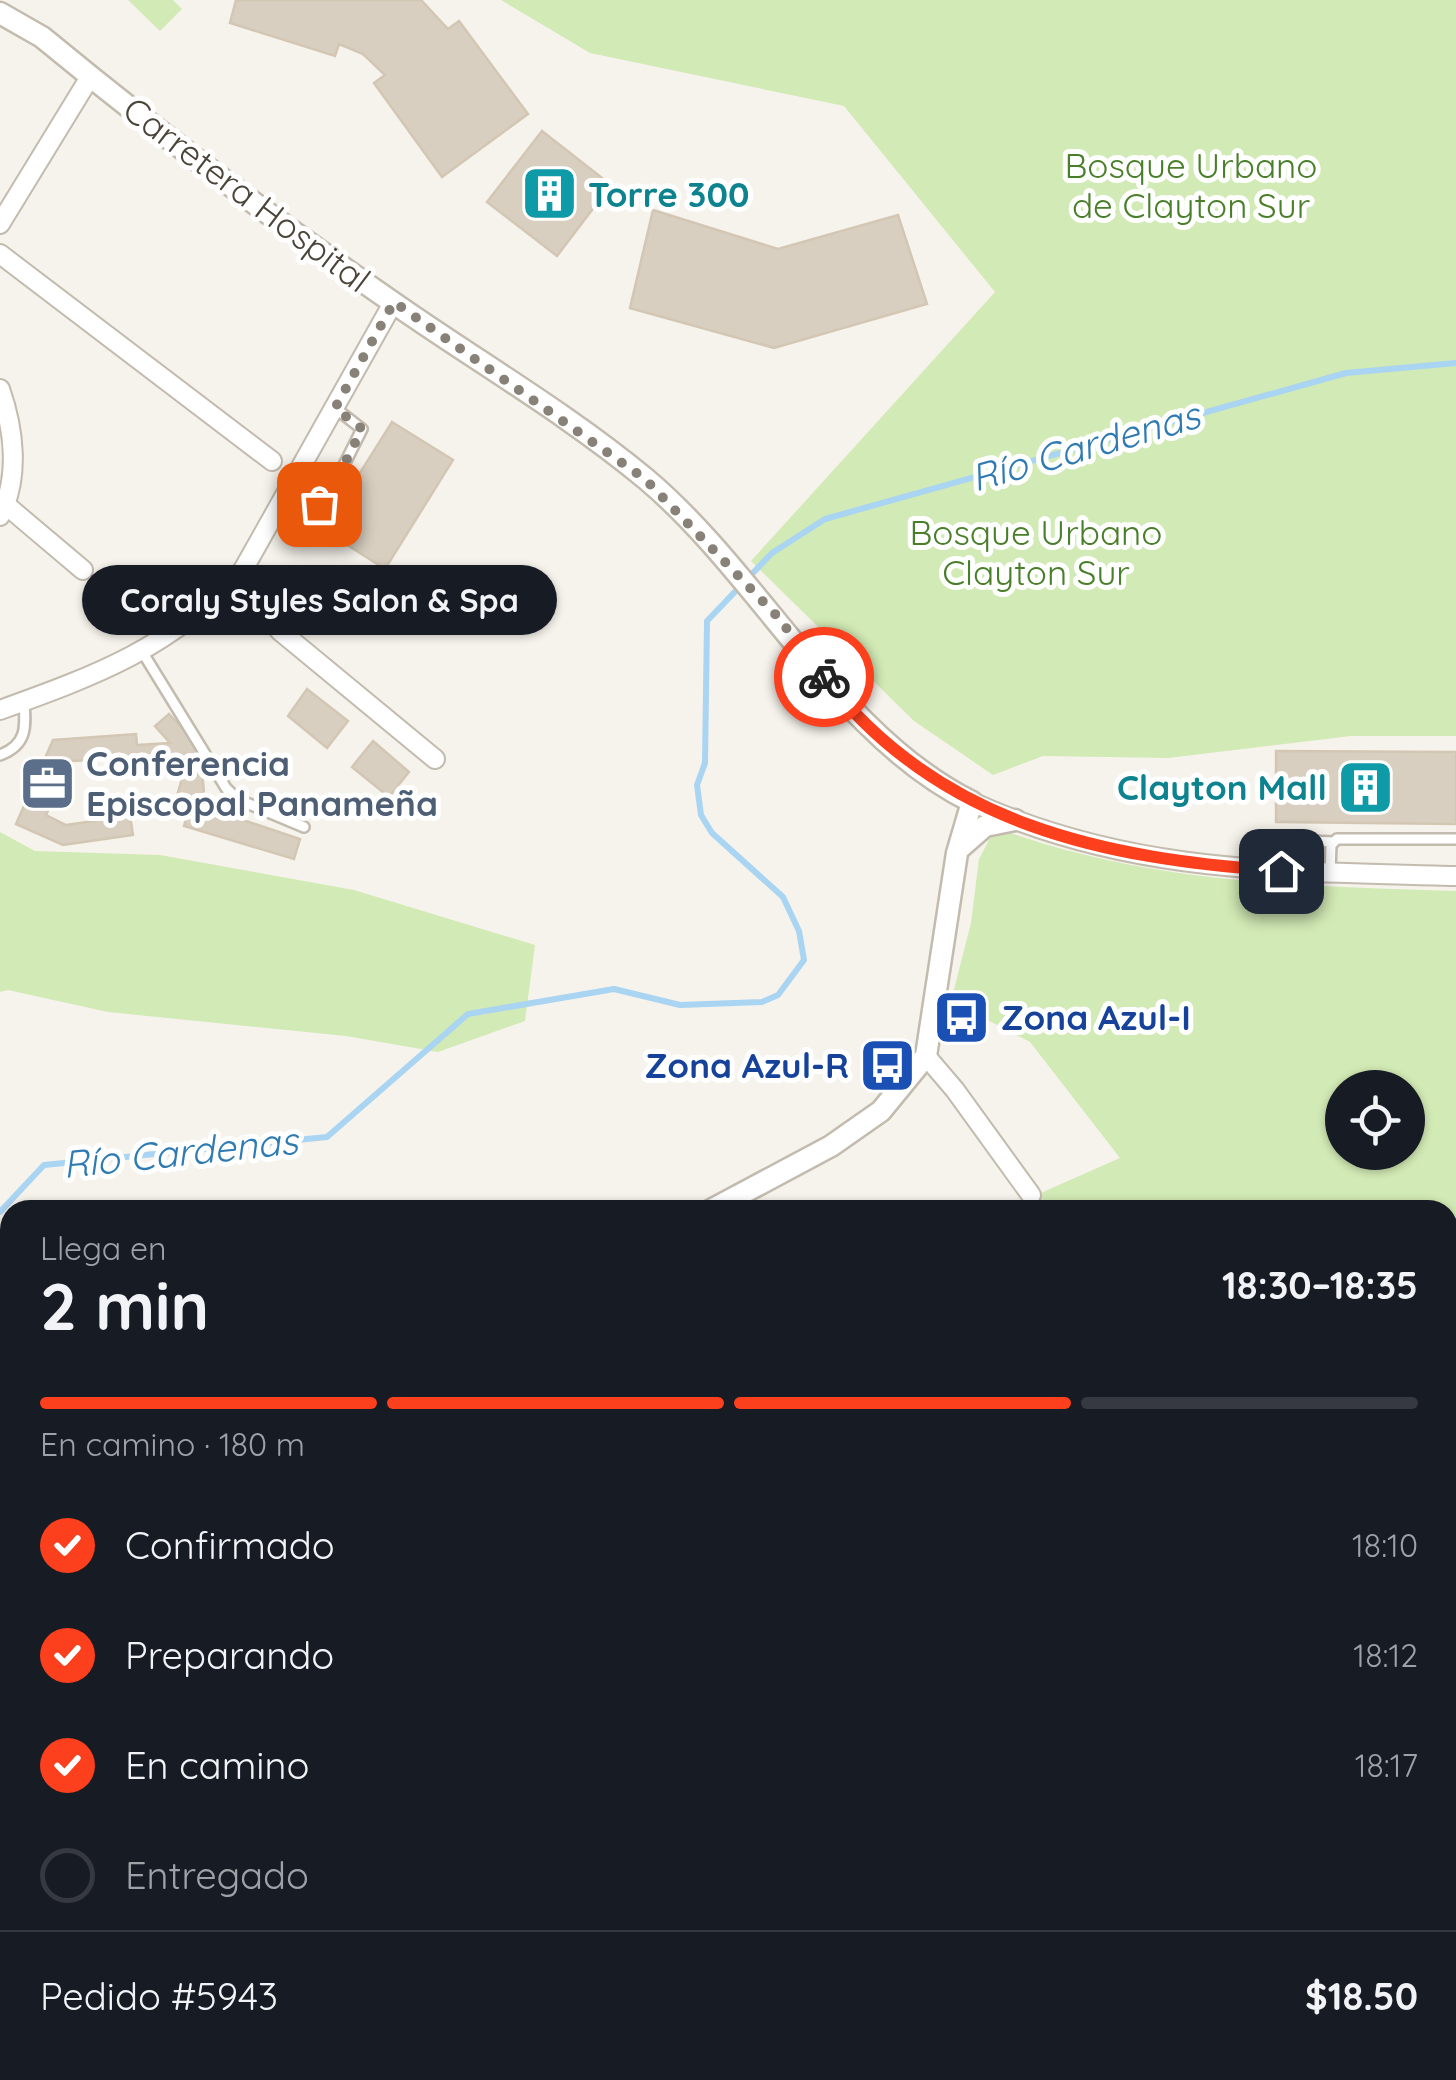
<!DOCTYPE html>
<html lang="es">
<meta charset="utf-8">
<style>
body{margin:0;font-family:Quicksand,sans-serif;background:#242831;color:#f1f3f6;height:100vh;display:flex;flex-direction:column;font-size:38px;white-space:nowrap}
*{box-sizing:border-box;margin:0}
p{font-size:32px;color:#9ea1a6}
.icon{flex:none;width:55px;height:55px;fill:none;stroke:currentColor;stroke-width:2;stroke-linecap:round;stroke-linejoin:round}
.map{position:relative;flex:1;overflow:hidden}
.sheet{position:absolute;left:0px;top:1200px;width:1458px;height:880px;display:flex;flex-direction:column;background:#171b24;border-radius:30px 30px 0 0;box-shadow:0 2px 8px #0004}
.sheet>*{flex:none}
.tools{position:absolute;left:1325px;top:1070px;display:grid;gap:20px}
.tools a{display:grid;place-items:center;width:100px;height:100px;border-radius:50%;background:#171b24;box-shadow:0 2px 8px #0004;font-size:50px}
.pin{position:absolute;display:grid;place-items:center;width:85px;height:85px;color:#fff;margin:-42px;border-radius:20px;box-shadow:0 5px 15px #0006}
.courier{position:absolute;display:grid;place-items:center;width:100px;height:100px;margin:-50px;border:8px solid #fc3f1d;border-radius:50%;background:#fff;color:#222;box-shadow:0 2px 12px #0007}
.bubble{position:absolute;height:70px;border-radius:35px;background:#171b24;box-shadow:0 2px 8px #0004;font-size:32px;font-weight:700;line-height:70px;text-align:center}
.summary em{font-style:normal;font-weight:700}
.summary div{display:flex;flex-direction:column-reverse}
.summary{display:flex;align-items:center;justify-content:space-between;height:170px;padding:0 40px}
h1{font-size:65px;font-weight:700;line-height:75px}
.bar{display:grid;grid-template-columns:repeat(4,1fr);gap:15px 10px;align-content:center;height:120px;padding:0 40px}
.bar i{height:12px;border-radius:8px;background:#363941}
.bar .selected{background:#fc3f1d}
.bar p{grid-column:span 4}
.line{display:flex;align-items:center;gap:25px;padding:0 40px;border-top:2px solid #363941}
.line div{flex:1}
ol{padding:0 40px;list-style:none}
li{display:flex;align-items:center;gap:30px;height:110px}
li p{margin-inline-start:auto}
li .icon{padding:10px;border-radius:50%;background:#fc3f1d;color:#fff;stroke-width:4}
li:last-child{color:#9ea1a6}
li i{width:55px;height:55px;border:5px solid #363941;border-radius:50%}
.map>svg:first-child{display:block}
</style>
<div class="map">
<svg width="1456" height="2080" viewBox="0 0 1456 2080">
<rect width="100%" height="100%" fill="#f6f3ec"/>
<g fill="#d2eab5" fill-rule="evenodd">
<path d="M128,0H173L182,9L160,31Z"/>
<path d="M501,0H1456V736H1351L1168,758L1043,756L993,775L914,721L751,561L995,292L844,106L590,53Z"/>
<path d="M0,832L35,851L160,855L354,890L535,945L525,1021L438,1052L346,1036L108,1012L8,990L0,992Z"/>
<path d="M1008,832C1156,884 1300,886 1456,891V1911L1448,1909V1210H1030L1043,1192L1120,1158L1030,1042L951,1001L971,923L979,859L990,838ZM1342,1088H1408V1152H1342Z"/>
<path d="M10,1906V2070H424L419,2080H0V1914Z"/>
<path d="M599,2070H867L863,2080H596Z"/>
</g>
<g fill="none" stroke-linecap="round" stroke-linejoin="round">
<path stroke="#a9d4f2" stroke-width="6" d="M0,1212L44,1165L327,1137L468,1014L614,989L680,1005L762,1002L778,995L804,960L799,931L783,897L712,833L701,815L697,785L705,763L707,621L772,553L825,519L1346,373L1456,363"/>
</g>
<g fill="#d8cfc1" stroke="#d3c7b4" stroke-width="2.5">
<path d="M236,0H421L448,29L459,21L528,114L442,177L374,83L385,75L363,54L339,44L335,56L230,23Z"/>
<path d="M542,131L611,185L557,256L487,202Z"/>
<path d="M653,210L778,249L898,215L927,304L774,348L630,308Z"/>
<path d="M392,422L453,460L385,569L324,530Z"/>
<path d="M307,689L348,721L327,748L288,716Z"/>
<path d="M169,714L187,733L201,761L204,793L222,813L300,839L294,859L184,826L188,813L173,809L184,772L137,758L71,761L46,815L66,825L130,816L133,835L63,845L16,824L53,740L136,734L137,745L170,743L155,726Z"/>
<path d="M373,741L409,772L389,797L352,767Z"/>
<path d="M1276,751L1456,752V824L1276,822Z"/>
<path d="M1456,2014V2046L1448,2048V2016Z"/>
<rect x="1088" y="2070" width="34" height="10"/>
<path d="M1187,2070H1225L1230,2080H1191Z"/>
<path d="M1327,2070H1378L1383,2080H1331Z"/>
</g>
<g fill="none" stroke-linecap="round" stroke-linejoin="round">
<defs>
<g id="service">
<path d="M289,490L311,503L327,499L362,429L335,408"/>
<path d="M143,653L226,788L237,799L304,827"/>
<path d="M0,755C27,745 26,727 24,702"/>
<path d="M1290,840L1333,842"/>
<path d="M1330,872L1331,845L1337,839H1456"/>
</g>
<g id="minor">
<path d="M0,224L90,77"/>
<path d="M0,254L272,461"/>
<path d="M0,389C14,429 20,477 0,516"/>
<path d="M6,505L83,570"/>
<path d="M243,570L257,604L280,631L435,759"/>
<path d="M0,710C97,675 171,648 243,570L393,303"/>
<path d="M972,802C1132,875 1285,871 1456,876"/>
<path d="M926,1056L955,1090L1031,1195"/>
<path d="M0,1731L10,1723"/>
<path d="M1159,2070L1163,2080"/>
<path d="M1407,2070L1411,2080"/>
</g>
<g id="tertiary">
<path d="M0,13L42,37C156,131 276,222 398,306C480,363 569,415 646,479C760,575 838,736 972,802L957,853L926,1056L881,1111L831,1146L711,1210"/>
<path d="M961,847L985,826L1015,820"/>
<path d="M1448,1944L1456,1945"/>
</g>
</defs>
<use href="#service" stroke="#c2bbae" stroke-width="14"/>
<use href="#minor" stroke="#c2bbae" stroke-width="22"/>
<use href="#tertiary" stroke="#c2bbae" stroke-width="25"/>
<path stroke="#c4b79f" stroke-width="4" stroke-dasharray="5 5" stroke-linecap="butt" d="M474,2080L484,2070"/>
<use href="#service" stroke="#fff" stroke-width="9"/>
<use href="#minor" stroke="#fff" stroke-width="18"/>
<use href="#tertiary" stroke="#fff" stroke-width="20"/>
</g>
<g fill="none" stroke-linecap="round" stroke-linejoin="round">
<path stroke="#878178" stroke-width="10" stroke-dasharray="0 18" d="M319,504L327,499L362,429L335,408L394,302L645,479L777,616L824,677"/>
<path stroke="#fc3f1d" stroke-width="12" d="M824,677C938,825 1105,859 1281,871"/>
</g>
<defs>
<symbol id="building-square" viewBox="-11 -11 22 22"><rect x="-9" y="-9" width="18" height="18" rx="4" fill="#0f9aa8" stroke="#fff"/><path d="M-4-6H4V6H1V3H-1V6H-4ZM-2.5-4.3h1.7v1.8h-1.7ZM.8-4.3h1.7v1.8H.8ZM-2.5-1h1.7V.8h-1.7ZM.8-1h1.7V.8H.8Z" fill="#fff"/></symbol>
<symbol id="office-square" viewBox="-11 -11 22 22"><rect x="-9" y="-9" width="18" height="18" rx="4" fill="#5c6f8a" stroke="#fff"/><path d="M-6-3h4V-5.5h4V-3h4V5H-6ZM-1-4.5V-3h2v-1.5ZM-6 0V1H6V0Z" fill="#fff"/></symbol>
<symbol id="bus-square" viewBox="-11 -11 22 22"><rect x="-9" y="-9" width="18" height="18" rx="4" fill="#1a4fb4" stroke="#fff"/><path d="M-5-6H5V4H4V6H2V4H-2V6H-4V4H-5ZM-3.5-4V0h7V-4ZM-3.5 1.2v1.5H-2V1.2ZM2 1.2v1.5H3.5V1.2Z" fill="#fff"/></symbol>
</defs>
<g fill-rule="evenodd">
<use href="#building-square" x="518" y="162" width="63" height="63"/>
<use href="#office-square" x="16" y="752" width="63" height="63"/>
<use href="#building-square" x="1334" y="756" width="63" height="63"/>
<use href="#bus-square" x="930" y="986" width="63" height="63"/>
<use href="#bus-square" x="856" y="1034" width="63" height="63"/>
</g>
<g text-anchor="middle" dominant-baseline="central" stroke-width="10" stroke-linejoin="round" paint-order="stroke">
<g font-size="35" fill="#4a7f2a" stroke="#fff">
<text x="1191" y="165">Bosque Urbano<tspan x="1191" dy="40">de Clayton Sur</tspan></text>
<text x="1036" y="532">Bosque Urbano<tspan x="1036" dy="40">Clayton Sur</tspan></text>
</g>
<g font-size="35" fill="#4b4439" stroke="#fff">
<text transform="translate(247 194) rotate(37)">Carretera Hospital</text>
</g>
<g font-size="35" font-weight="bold" fill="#0d838f" stroke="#fff" text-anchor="start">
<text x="588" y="194">Torre 300</text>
<text x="1327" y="787" text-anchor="end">Clayton Mall</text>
</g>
<g font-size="35" font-weight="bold" fill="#4e5e75" stroke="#fff" text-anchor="start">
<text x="86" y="763">Conferencia<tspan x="86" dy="40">Episcopal Panameña</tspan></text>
</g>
<g font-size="35" font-weight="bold" fill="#164399" stroke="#fff" text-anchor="start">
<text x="1001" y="1017">Zona Azul-I</text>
<text x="849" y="1065" text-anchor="end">Zona Azul-R</text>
</g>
<g font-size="38" font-style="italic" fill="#2e7ab2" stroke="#fff">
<text transform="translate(1085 446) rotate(-16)">Río Cardenas</text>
<text transform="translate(180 1152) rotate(-6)">Río Cardenas</text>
</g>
</g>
</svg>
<div class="tools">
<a><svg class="icon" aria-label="locate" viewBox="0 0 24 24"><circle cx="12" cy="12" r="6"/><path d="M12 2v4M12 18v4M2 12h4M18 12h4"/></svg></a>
</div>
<div class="pin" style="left:319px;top:504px;background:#ea580c"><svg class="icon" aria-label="bag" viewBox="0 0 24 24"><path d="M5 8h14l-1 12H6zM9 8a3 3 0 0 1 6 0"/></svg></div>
<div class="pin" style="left:1281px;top:871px;background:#1f2937"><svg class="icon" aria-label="home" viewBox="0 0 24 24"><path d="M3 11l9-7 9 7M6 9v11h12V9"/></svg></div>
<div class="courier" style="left:824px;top:677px"><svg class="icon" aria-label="bike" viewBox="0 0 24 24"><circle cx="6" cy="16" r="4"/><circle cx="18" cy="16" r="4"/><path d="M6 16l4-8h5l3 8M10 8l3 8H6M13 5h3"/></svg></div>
<div class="bubble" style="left:82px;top:565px;width:475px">Coraly Styles Salon &amp; Spa</div>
<section class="sheet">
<div class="summary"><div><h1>2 min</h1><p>Llega en</p></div><em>18:30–18:35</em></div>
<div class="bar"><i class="selected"></i><i class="selected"></i><i class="selected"></i><i></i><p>En camino · 180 m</p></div>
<ol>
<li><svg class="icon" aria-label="check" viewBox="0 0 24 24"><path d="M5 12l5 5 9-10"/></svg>Confirmado<p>18:10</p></li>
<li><svg class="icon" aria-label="check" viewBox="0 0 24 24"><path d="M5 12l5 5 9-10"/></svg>Preparando<p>18:12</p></li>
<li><svg class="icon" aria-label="check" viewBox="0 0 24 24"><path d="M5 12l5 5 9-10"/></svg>En camino<p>18:17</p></li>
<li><i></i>Entregado</li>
</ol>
<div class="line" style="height:130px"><div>Pedido #5943</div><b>$18.50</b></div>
</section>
</div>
